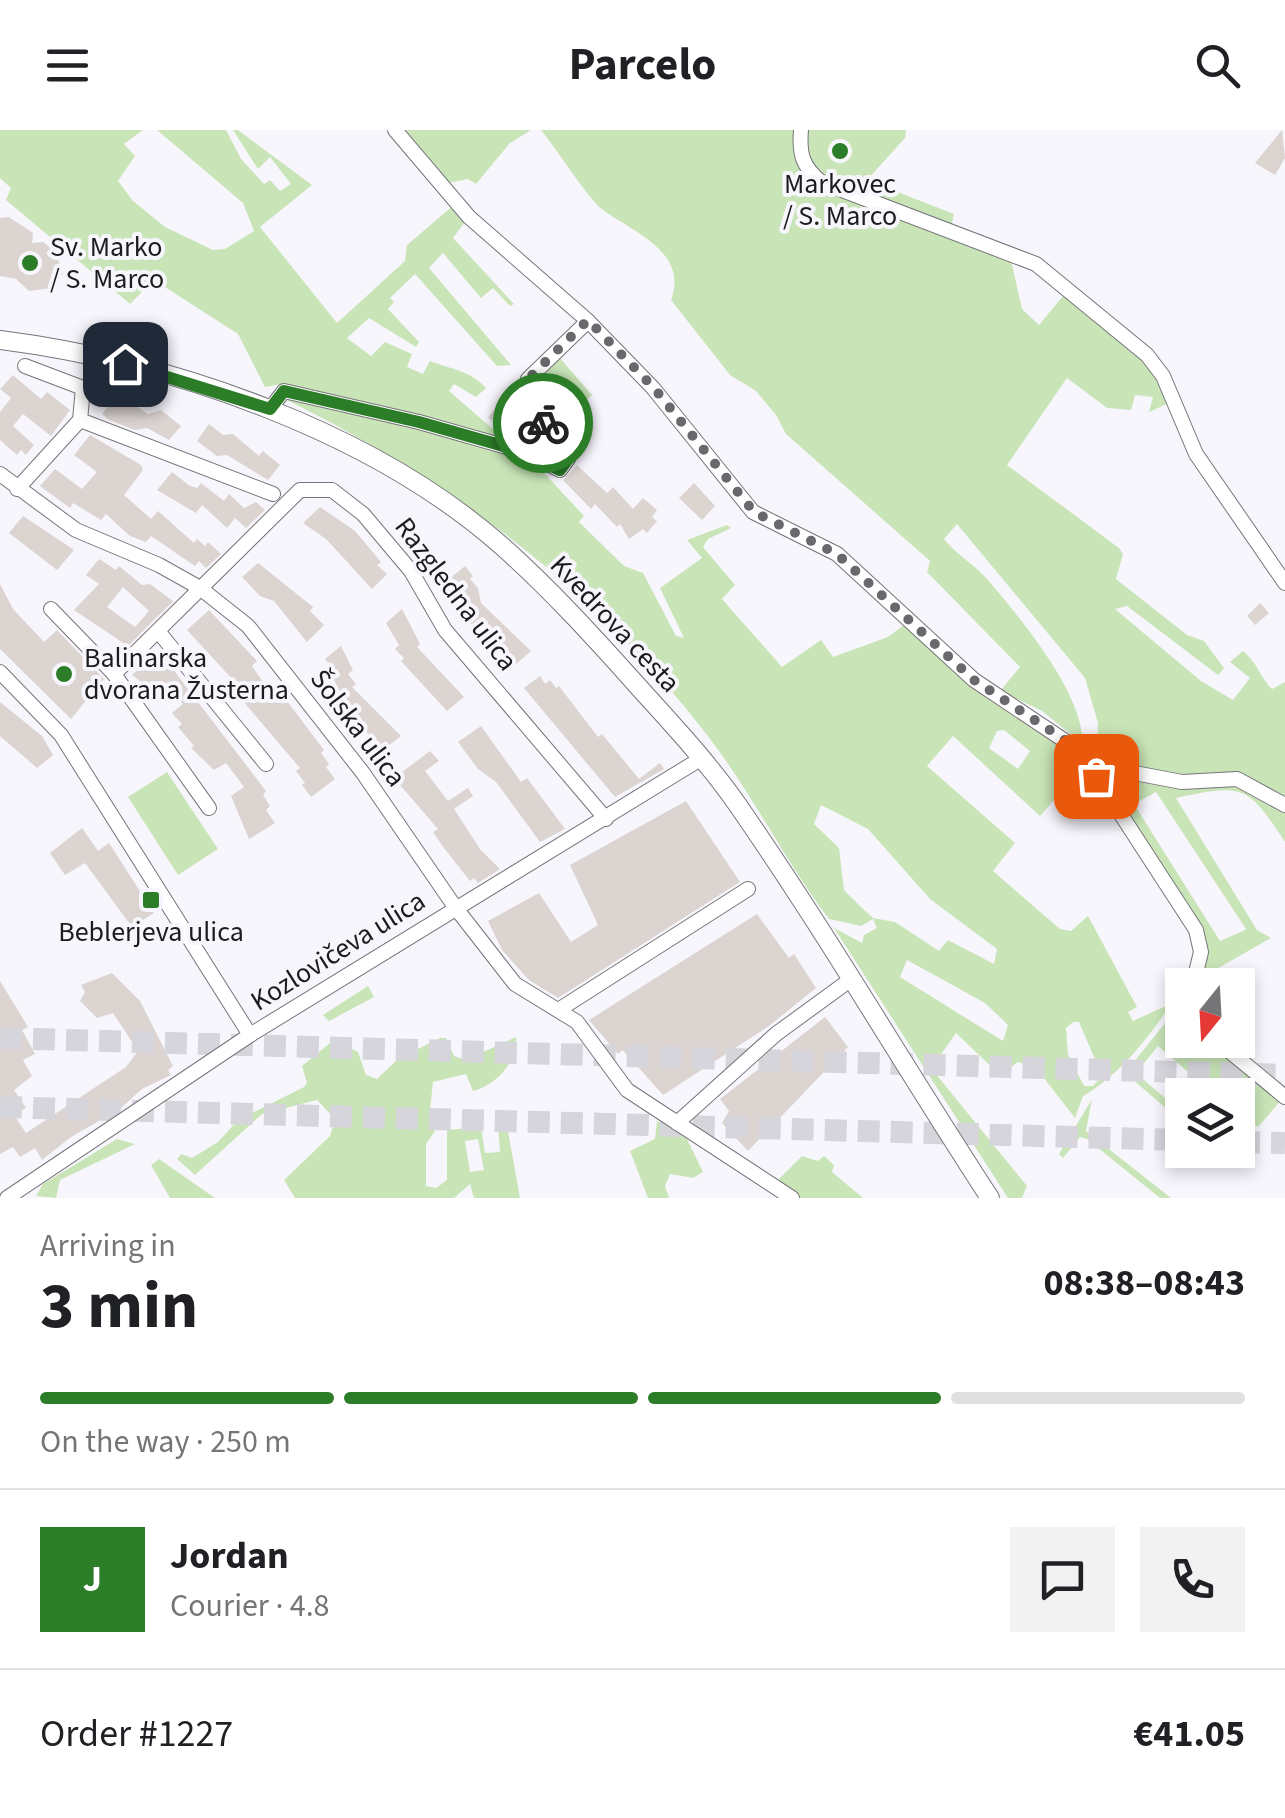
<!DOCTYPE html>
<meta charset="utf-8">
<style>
body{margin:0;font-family:"Source Sans 3",sans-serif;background:#f2f2f2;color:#202124;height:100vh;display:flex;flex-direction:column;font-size:38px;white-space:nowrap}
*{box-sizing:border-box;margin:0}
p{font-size:32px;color:#757577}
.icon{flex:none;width:55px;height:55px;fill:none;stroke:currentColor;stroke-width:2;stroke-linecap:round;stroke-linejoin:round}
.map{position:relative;height:1068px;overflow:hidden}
.drawer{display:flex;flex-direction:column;background:#fff;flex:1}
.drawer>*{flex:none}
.needle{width:65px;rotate:198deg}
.fabs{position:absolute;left:1165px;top:838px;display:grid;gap:20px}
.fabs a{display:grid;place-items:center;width:90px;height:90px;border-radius:0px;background:#fff;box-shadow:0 5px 15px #0003;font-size:50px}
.pin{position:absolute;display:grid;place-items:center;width:85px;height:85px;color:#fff;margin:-42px;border-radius:20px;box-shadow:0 5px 15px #0006}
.courier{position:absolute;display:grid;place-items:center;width:100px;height:100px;margin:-50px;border:8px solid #2c7d28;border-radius:50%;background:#fff;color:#222;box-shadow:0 2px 12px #0007}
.overview em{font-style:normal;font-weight:700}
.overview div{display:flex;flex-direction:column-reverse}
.overview{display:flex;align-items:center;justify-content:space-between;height:170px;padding:0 40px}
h1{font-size:65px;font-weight:700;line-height:75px}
.bar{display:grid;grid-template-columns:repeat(4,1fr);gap:15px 10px;align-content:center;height:120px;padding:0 40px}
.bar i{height:12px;border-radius:8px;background:#e0e0e0}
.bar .selected{background:#2c7d28}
.bar p{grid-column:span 4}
.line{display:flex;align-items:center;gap:25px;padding:0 40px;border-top:2px solid #e0e0e0}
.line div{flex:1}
.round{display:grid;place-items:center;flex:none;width:105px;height:105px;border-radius:0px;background:#f2f2f2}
header{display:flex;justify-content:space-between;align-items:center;height:130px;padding:0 40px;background:#fff;font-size:45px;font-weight:700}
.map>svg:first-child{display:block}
</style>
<header><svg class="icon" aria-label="menu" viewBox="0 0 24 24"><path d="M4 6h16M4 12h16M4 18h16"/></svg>Parcelo<svg class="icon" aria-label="search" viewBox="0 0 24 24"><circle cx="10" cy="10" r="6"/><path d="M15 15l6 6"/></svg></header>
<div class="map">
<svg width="1285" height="1068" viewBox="0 0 1285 1068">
<rect width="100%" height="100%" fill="#f8f6fd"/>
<g fill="#c9e5b8" fill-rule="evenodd">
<path d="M0,0H143L124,14L135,26L118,51L133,71L165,97L213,120L225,119L254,101L243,73L157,0H226L241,29L264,54L270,50L280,61L291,54L270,27L258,39L233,0H238L312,55L260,97L337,193L405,131L407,115L455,74L467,89L453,108L514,174L510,176L493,158L481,168L443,123L429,138L511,235L497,236L415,144L390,168L394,172L388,179L419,212L416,217L369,188L347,208L371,226L385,212L412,224L407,237L423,244L430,231C451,239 471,241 486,258L476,267L454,254L449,261L502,307L499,310L277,255L265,257L238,204L154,150L130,174L6,70L11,58L0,48Z"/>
<path d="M402,0H531L510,13L476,54L468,49L448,53Z"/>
<path d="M541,0H797L802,40L1010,126L1022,179L1039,195L1063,166C1106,191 1152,225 1169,273L1149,282L1153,267L1135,265L1131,280L1107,278L1067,248L1007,335L1119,418L1123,424L1116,449L1187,505L1204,511L1224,538L1218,545L1127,476L1115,479L1201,551L1233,570L1250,548L1230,532L1243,521C1259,535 1260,547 1272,559L1285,552V670L1256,653L1143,642L1097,625L1098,593L1085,548L957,394L944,409C960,428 973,433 988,450C1021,489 1076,555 1082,604L1079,611L1042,581L1000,561L1020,537L927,442L930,431L786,304L776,285L756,261L730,245L671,170C689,122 633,102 603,80C588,69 556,18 541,0Z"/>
<path d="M808,0H906L905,8L867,50L954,84L951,98L825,48C806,34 804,23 808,0Z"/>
<path d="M559,227L592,265L584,272L558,246L543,241Z"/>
<path d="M290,267L371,284L533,331L584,386L579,392L624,436L643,443L676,506L684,508L660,458L702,428L687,410L727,395L731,398L708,409L703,417L735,455L722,469L782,537L821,510L833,527L888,507L909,491L976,561L1010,572L1086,632L1087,643L1075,646L1040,686L953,606L927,636L1015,713L993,741L1060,799L1071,801L1088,786L1137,877L1128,882L1133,891L1172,873C1148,908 1120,945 1083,966L1075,988L1036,938L1018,932L1000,945L956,903L933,936L935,943L1027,1056L1022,1068H1008L834,798L862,813L864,805L877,798L873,789L861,796L829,789C785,731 752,663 707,605C594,458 452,352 287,270ZM1004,600L1030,621L1018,639L989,618L997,601ZM821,675L868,699L930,769L997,819L994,834L948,810L939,821L895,792L873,788L862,778L844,760L839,718L814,694ZM907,830L985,873L1008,895L1003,911L900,847ZM1073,892H1079L1102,946L1093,956H1084L1068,925L1066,898Z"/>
<path d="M1102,638L1234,652L1285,681V712C1247,654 1243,654 1176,668L1257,800L1271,808L1204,846L1205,825ZM1156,662L1246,799L1245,800L1220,811L1134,674Z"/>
<path d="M167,642L218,719L178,745L128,667Z"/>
<path d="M368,856L374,867L329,891L323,885Z"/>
<path d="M1182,872V910H1197L1202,916L1211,910L1229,930L1282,969L1258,997L1238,984V965H1215L1158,916L1136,943L1182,983V992L1125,943Z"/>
<path d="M516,907C517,932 497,955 473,961L466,944L433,952L430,981L439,995L426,1014V1056L436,1058L447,1050V1000L481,997L485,1023L500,1022L498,993L506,990L520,1068H474L470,1054L454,1068H295L284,1050L330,1006L335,989L317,970L262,984L195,1045L177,1029L181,1024L192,1028L218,1012L238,990L304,957L307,953L302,936L330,913L336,911L358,922L366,945L377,949L398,929L440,908H446L454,926L466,930ZM478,1009L484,1040L470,1042L465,1011Z"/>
<path d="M1092,969L1086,1001L1171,1068H1160L1087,1009L1080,1007L1063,1028L1059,1024Z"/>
<path d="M657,991L687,1009L703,1042L693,1048L670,1044L665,1056L669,1068H648L630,1021L655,1009Z"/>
<path d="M117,1009L135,1014L60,1050L56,1068L36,1066L43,1054Z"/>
<path d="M802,1026L818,1031L824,1026L834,1035L832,1042L863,1068H796L775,1053Z"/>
<path d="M159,1029L215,1068H170L151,1035Z"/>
</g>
<g fill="#dbd4d1" fill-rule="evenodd">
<path d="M1282,0L1285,28L1275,45L1255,33Z"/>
<path d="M9,87L33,103L32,113L43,112L56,123L63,144L51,158L29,161L16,149L0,146V88Z"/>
<path d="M13,245L41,269L47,262L70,280L51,306L23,284L13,296L34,315L26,325L21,320L17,325L0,310V282L11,268L0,259Z"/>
<path d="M118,264L148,284L161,280L181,296L169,310L147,298L135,300L109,290L102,284Z"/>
<path d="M506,264L520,275L552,324L488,288Z"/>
<path d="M209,294L223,305L233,304L259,326L263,321L280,335L268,350L227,325L217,326L197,311Z"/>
<path d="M90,305L141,335L143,340L124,365L151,389L158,381L194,413L197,409L205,416L208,412L221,424L206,438L199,431L195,436L151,406L146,412L130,406L106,384L101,390L73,373L70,378L40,356L55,339L82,359L97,342L74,325Z"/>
<path d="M577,335L607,363L613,357L633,379L643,368L657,380L652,387L657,391L647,403L643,399L629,409L620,394L617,397L595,374L591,379L563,350Z"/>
<path d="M172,342L190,356L197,358L201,353L224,371L229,364L244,378L256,372L265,380L246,398L235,388L227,398L202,375L196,383L157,360Z"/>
<path d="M694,353L715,376L702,390L679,368Z"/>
<path d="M320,377L355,401L381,432L377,435L387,444L372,459L326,409L303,393Z"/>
<path d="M23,386L74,420L57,440L9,403Z"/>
<path d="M99,429L116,440L119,436L142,455L150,454L173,471L128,516L74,480L99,454L86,445ZM123,457L149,481L135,497L107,477Z"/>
<path d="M258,433L313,477L310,481L324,495L307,512L274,471L260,466L242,447Z"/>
<path d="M465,436L473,446L470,449L478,458L481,473L531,521L515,535L464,487L468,483L450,448Z"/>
<path d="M0,454L13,479L44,512L57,500L104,549L71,589L0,519Z"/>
<path d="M1260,473L1269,483L1255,495L1247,486Z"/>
<path d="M402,479L420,514L417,517L464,567L447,581L401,531L404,528L395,519L399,515L386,493Z"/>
<path d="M209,480L257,531L252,536L267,558L283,574L287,571L324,620L321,623L329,634L326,637L335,649L311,667L302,655L305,653L296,641L300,638L230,556L235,552L187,500Z"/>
<path d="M341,516L353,540L348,544L356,554L352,557L401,606L384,619L334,571L340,567L331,557L336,553L328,543L333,539L325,529Z"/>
<path d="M159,521L266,661L263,665L270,676L266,680L275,693L249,709L231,666L244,657L226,633L214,640L191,618L194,616L178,597L182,594L172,583L183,574L167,558L158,565L132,545Z"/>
<path d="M540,546L545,554L550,550L556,558L559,556L598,607L602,604L639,649L660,633L664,639L615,667L524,558Z"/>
<path d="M0,572L42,606L53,625L37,638L0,606Z"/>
<path d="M481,596L521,652L527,648L565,699L540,712L496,652L478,639L458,612Z"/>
<path d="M430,621L439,631L425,641L448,671L468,658L473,666L454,679L480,719L500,739L478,753L474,748L470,751L444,718L433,702L438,699L394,648Z"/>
<path d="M686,671L740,752L558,868L529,850L502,820L488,791L539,763L571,812L598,795L570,735Z"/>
<path d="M82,698L98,721L109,713L154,783L132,797L85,733L65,745L50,723Z"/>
<path d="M757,784L789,828L794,824L816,858L769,896L663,965L623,920L618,924L589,890Z"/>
<path d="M112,843L140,871L173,936L168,940L171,945L142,959L120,979L71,1007L42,1030L35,1018L20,1027L13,1017L0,1024V851L28,897L22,900L35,924L23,930L32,946L14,960L26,978L14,985L26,1003L126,937L138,921L113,883L97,888L80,871L85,862L81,855Z"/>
<path d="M825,887L848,917L748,1021L722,993L729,981L720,969Z"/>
</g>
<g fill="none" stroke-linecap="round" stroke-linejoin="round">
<g stroke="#d7d5dc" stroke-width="22" stroke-dasharray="22 11" stroke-linecap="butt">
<path d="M0,908L1285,945"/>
<path d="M0,977L1182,1010"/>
<path d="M1238,1012L1285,1013"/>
</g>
<defs>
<g id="minor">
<path d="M395,0L469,87L588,191L653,258L753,382L837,424L974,550L1086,625L1124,641L1182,652L1237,649L1285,675"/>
<path d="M801,0C799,24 802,36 821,52L1036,134L1147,225L1163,246L1196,324L1285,453"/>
<path d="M25,236L83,258L80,290"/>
<path d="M270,279L284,261L419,292L521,321L560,340L568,329L527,266L528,249L588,191"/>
<path d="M0,344L76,400L159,435L200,458L248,496L363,643L455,777L515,854L577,892L627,960L792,1068"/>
<path d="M17,359L80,290L273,364"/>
<path d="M51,479L114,544L209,678"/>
<path d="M158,501L266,634"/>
<path d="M0,542L61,605L250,905"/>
<path d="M114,544L300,360H332L363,384L411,441L445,500L606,689"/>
<path d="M1092,628L1096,646L1196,800L1201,822L1193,855"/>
<path d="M560,879L748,759"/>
<path d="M1216,910L1285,967"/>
<path d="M677,993L776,904L850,850"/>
<path d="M7,1068L250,905L702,628"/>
</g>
<path id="tertiary" d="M0,210C172,232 372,301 503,417C550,459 593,506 635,553C670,592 707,631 737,674C826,802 905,938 990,1068"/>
</defs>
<use href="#minor" stroke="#76757a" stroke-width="16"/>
<use href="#tertiary" stroke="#76757a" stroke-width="20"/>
<use href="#minor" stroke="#fff" stroke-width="14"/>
<use href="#tertiary" stroke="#fff" stroke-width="18"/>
</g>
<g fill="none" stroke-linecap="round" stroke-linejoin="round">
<path stroke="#69686c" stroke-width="10" stroke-dasharray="0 18" d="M543,293L528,266V249L588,190L654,258L754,382L837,424L974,550L1092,628L1096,646"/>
<path stroke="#2c7d28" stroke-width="12" d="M125,234L270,279L284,261L419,292L521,321L560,340L568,329L543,293"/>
</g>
<g fill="#2c7d28" stroke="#f8f6fd" stroke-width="4">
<circle cx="840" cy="21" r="10"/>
<circle cx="30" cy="133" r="10"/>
<circle cx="64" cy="544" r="10"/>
<rect x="141" y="760" width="20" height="20" rx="5"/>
</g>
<g text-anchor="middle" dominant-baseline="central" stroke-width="8" stroke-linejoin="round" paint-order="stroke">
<g font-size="28" fill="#1c1c1e" stroke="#f8f6fd">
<text x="840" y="54">Markovec<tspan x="840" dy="32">/ S. Marco</tspan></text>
<text x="50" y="117" text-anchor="start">Sv. Marko<tspan x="50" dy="32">/ S. Marco</tspan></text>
<text x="84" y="528" text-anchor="start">Balinarska<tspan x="84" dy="32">dvorana Žusterna</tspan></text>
<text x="151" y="802">Beblerjeva ulica</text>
</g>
<g font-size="28" fill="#1c1c1e" stroke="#f8f6fd">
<text transform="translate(456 464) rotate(53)">Razgledna ulica</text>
<text transform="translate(615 494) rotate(47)">Kvedrova cesta</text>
<text transform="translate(358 598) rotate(53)">Šolska ulica</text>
<text transform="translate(338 821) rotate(-32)">Kozlovičeva ulica</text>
</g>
</g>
</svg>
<div class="fabs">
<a><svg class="needle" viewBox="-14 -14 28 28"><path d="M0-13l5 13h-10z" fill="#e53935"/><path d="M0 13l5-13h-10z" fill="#757577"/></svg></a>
<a><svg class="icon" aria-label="layers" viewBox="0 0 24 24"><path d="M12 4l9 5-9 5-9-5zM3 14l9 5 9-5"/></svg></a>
</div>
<div class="pin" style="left:1096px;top:646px;background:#ea580c"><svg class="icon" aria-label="bag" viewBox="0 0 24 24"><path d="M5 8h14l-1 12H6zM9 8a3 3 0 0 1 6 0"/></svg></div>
<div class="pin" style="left:125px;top:234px;background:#1f2937"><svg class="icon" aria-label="home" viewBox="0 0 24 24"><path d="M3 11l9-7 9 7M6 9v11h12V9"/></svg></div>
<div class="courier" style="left:543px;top:293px"><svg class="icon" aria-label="bike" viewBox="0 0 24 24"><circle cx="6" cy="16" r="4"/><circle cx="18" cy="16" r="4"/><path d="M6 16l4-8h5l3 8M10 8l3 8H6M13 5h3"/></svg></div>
</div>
<section class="drawer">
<div class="overview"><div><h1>3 min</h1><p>Arriving in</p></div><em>08:38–08:43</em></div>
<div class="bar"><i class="selected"></i><i class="selected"></i><i class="selected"></i><i></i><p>On the way · 250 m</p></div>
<div class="line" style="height:180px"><b class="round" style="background:#2c7d28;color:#fff">J</b><div><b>Jordan</b><p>Courier · 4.8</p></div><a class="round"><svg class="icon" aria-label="chat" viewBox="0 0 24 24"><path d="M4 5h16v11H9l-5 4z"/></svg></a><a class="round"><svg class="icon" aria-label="phone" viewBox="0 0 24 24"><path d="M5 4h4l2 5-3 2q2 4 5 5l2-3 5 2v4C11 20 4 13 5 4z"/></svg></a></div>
<div class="line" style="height:130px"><div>Order #1227</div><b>€41.05</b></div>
</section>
